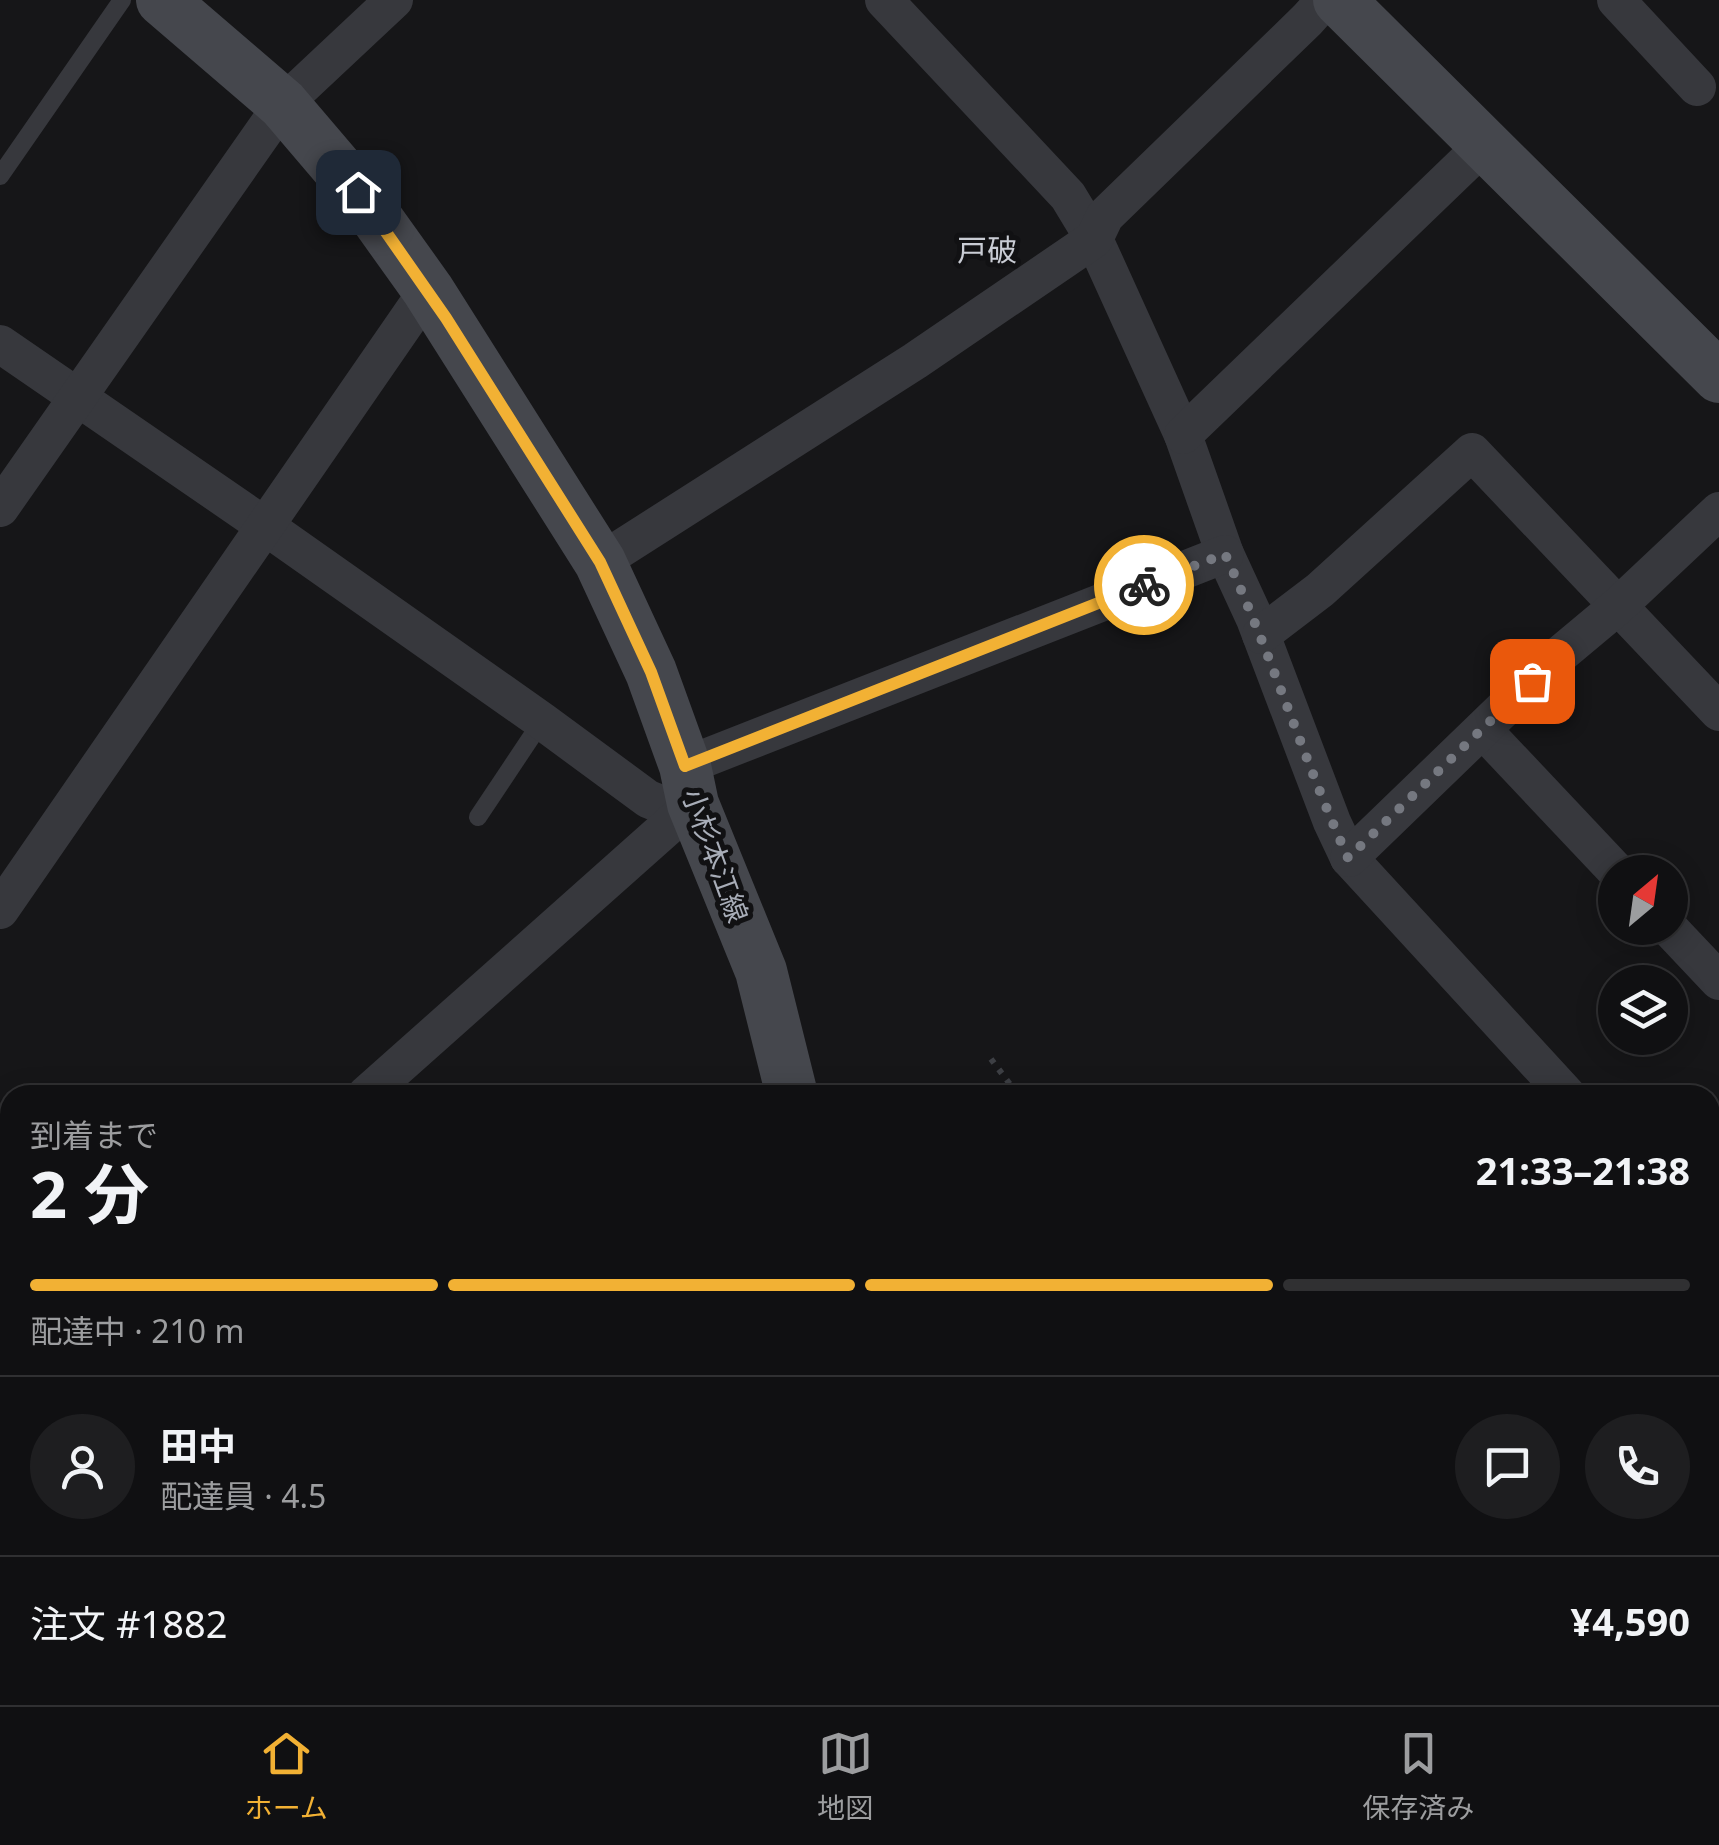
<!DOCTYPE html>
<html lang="ja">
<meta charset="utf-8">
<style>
body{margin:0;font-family:"Noto Sans","Noto Sans JP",sans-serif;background:#1e1e20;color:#f1f3f6;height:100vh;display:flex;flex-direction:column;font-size:38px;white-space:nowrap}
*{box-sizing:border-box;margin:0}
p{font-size:32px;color:#9c9d9f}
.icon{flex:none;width:55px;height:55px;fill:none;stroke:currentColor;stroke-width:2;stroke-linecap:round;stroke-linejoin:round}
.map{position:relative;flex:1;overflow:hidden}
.panel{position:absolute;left:0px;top:1085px;width:1720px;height:620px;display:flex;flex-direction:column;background:#101012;border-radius:30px 30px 0 0;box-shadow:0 5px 25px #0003,0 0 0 2px #303032}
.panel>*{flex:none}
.needle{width:65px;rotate:29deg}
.buttons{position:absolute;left:1598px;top:855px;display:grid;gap:20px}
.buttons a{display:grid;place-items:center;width:90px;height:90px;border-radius:50%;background:#101012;box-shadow:0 5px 25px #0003,0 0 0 2px #303032;font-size:50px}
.pin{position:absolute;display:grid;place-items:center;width:85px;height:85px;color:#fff;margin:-42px;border-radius:20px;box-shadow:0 5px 15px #0006}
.courier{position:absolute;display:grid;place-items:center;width:100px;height:100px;margin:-50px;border:8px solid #f2b134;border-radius:50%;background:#fff;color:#222;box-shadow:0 2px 12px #0007}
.head em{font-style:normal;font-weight:700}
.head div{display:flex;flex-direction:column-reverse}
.head{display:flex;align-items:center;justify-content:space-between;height:170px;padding:0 30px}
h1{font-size:65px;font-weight:700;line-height:75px}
.bar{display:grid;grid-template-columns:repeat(4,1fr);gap:15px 10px;align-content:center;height:120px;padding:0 30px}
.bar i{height:12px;border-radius:8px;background:#303032}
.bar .active{background:#f2b134}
.bar p{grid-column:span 4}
.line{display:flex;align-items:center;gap:25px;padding:0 30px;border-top:2px solid #303032}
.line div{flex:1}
.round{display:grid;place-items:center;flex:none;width:105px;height:105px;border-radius:52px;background:#1e1e20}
.tabs{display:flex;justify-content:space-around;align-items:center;height:140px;border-top:2px solid #303032;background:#101012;font-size:28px;color:#9c9d9f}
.tabs a{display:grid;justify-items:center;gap:5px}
.tabs .active{color:#f2b134}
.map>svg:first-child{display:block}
</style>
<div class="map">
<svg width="1719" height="1705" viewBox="0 0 1719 1705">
<rect width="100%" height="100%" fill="#161618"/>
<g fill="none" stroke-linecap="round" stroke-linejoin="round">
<path stroke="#3d3f44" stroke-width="6" stroke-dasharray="5 8" stroke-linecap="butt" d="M991,1059L1018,1095"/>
<g stroke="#37383d" stroke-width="18">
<path d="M0,176L122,0"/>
<path d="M478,817L542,721"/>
<path d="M1311,1705L1320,1695"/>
</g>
<g stroke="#37383d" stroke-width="38">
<path d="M884,0L1068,196L1094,239L1183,435L1225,554L1255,619L1332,822L1349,858L1567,1095"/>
<path d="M1616,0L1697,87"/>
<path d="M0,344L265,526L542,721L648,799L668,807L693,804"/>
<path d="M1183,435L1485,144"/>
<path d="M0,508L283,104L394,0"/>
<path d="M600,562L915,361L1094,239L1105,216L1307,20L1325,0"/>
<path d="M1261,635L1320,590L1472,452L1719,712"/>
<path d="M1483,730L1617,872"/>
<path d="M685,766L1225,554"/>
<path d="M1349,858L1557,657L1618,606L1719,511"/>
<path d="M0,910L428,290"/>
<path d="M1669,928L1719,981"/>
<path d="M366,1095L693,804"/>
<path d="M1710,1244L1719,1254"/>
<path d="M0,1420L10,1411"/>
<path d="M1710,1669L1719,1657"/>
<path d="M1459,1695L1471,1705"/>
<path d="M59,1705L72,1695"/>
<path d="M747,1705L775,1695"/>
<path d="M1683,1705L1691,1695"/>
</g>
<g stroke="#45474d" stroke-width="52">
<path d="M162,0L283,104L358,192L428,290L600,562L651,672L685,766L693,804L761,971L792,1095"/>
<path d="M1339,0L1719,377"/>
<path d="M1710,1431L1719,1432"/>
</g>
</g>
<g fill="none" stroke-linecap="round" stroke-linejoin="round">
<path stroke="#757880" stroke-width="10" stroke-dasharray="0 18" d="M1144,585L1225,554C1271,653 1303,758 1348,858L1532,681"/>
<path stroke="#f2b134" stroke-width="12" d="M358,192L446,318L600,562L651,672L685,766L1144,585"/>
</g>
<g text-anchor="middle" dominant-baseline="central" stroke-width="10" stroke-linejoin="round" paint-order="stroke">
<g font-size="28" fill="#a8adb8" stroke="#111113">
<text transform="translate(716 855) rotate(70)">小杉本江線</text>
</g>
<g font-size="30" fill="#c9ccd4" stroke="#111113">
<text x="987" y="249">戸破</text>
</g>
</g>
</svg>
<div class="buttons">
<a><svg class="needle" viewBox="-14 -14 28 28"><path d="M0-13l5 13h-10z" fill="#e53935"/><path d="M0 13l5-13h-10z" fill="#9c9d9f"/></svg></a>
<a><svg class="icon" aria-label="layers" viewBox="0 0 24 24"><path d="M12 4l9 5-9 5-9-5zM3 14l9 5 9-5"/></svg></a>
</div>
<div class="pin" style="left:1532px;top:681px;background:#ea580c"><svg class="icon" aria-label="bag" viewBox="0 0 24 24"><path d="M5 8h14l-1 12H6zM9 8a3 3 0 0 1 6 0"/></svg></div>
<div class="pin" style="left:358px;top:192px;background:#1f2937"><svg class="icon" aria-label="home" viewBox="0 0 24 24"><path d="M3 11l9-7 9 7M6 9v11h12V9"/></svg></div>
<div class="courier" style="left:1144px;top:585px"><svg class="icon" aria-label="bike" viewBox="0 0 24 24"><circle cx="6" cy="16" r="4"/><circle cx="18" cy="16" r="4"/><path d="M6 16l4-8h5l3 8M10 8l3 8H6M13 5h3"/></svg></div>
<section class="panel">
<div class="head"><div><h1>2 分</h1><p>到着まで</p></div><em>21:33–21:38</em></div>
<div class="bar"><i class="active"></i><i class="active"></i><i class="active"></i><i></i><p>配達中 · 210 m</p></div>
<div class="line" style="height:180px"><a class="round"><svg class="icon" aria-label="person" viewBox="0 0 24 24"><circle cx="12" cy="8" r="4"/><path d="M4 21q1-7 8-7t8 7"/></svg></a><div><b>田中</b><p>配達員 · 4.5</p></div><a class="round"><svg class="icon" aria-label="chat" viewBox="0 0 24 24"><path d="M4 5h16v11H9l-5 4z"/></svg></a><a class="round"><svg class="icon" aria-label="phone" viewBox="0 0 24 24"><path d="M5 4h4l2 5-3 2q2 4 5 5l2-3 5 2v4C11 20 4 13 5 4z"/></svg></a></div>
<div class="line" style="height:130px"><div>注文 #1882</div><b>¥4,590</b></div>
</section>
</div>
<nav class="tabs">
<a class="active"><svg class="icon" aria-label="home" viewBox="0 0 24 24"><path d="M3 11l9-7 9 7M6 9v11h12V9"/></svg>ホーム</a>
<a><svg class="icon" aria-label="map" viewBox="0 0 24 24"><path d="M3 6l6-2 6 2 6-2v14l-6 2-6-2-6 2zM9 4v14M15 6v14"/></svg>地図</a>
<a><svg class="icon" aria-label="saved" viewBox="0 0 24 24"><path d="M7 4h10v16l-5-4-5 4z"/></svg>保存済み</a>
</nav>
